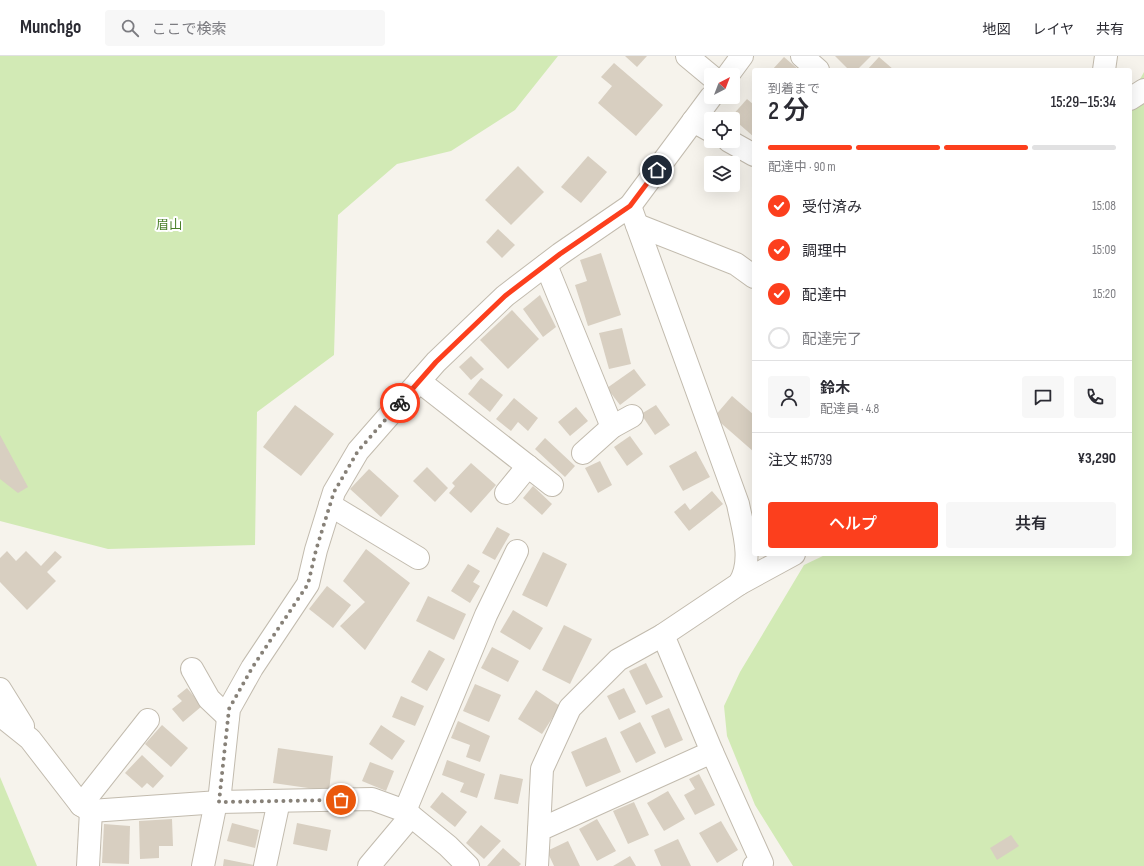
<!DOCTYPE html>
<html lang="ja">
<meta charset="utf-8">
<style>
body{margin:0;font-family:"Sofia Sans Condensed","Noto Sans JP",sans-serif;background:#f7f7f7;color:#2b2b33;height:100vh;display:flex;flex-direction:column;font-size:15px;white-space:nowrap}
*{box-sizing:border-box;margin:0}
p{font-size:13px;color:#7c7c81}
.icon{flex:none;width:22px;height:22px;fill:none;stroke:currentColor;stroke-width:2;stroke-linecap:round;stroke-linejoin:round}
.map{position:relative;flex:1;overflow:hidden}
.drawer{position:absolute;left:752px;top:12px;width:380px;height:488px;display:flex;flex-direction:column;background:#fff;border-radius:4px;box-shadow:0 4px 16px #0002}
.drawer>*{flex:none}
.needle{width:26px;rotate:42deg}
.fabs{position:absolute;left:704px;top:12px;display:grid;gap:8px}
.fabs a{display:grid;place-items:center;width:36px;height:36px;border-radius:4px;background:#fff;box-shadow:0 4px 16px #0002;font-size:20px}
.pin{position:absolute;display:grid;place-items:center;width:34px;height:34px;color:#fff;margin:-17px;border:2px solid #fff;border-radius:50%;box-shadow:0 1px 4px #0007}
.courier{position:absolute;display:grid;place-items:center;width:40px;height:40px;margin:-20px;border:3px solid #fc3f1d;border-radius:50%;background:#fff;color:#222;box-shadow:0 1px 5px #0007}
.summary em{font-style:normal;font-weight:600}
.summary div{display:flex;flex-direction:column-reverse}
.summary{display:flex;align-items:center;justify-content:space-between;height:68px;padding:0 16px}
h1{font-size:26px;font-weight:600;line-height:30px}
.bar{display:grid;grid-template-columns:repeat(4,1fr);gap:6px 4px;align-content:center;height:48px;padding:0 16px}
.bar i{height:5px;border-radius:3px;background:#e1e1e2}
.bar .current{background:#fc3f1d}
.bar p{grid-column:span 4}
.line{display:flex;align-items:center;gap:10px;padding:0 16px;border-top:1px solid #e1e1e2}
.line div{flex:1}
.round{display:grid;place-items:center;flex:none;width:42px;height:42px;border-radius:4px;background:#f7f7f7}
ol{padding:0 16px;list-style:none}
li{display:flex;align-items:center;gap:12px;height:44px}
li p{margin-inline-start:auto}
li .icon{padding:4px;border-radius:50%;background:#fc3f1d;color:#fff;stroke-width:4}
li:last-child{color:#7c7c81}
li i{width:22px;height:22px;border:2px solid #e1e1e2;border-radius:50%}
.cta{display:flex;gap:8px;margin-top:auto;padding:8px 16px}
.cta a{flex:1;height:46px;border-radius:4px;background:#fc3f1d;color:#fff;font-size:16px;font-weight:600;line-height:46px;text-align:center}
.cta a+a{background:#f7f7f7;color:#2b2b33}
header{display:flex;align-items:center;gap:24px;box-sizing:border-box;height:56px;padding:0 20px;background:#fff;border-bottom:1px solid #e1e1e2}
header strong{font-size:19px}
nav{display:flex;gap:22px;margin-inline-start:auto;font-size:14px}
.search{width:280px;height:36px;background:#f7f7f7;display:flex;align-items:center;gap:10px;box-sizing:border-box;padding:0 14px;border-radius:4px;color:#7c7c81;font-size:15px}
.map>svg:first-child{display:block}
</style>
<header>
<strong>Munchgo</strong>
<div class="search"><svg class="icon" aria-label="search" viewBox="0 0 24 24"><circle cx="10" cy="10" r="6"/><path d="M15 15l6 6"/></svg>ここで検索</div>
<nav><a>地図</a><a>レイヤ</a><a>共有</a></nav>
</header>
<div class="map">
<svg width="1144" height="810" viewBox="0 0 1144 810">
<rect width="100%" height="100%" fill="#f6f3ec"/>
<g fill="#d2eab5">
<path d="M0,0H558L515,54L451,95L397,108L338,159L334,299L257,356L255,489L108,493L0,465Z"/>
<path d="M1144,16V810H793L755,749L727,680L724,650L740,616L804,509L827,498H1130V41Z"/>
<path d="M0,721L37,810H0Z"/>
</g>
<g fill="#d8cfc1">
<path d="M625,0H647L637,11Z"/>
<path d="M835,0H871L857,14H849Z"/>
<path d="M784,1L799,14H772Z"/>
<path d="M879,1L894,14H867Z"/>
<path d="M614,7L663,49L636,80L598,47L612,30L601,21Z"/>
<path d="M747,43L754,49V81L731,61Z"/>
<path d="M588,100L607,116L581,147L561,131Z"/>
<path d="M518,110L544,136L511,169L485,144Z"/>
<path d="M498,173L515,189L502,202L486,186Z"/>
<path d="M601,197L621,259L588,270L575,229L587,225L580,204Z"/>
<path d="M540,239L556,271L543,281L523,253Z"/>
<path d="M512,254L539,283L508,313L480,284Z"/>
<path d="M622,272L631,308L609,313L599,277Z"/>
<path d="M471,300L484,313L471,324L459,311Z"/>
<path d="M634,313L646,329L620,349L607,332Z"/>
<path d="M481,322L503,339L490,356L468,338Z"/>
<path d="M732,340L754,359V396L714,361Z"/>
<path d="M514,342L538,362L528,375L518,366L511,375L496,363Z"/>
<path d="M295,349L334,378L301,420L263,391Z"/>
<path d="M656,349L670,369L655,379L641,358Z"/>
<path d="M576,351L588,365L570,380L558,366Z"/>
<path d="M0,379L28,431L18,437L0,423Z"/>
<path d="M630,380L643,398L627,410L614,391Z"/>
<path d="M545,382L575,410L565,421L535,393Z"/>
<path d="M696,395L710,421L683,435L669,410Z"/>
<path d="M600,405L612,429L598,437L585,412Z"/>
<path d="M471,407L496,429L471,457L449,437L455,430L452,427Z"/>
<path d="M427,411L448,432L435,446L413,425Z"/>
<path d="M369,413L399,440L381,461L350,433Z"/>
<path d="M533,430L552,448L542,459L523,442Z"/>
<path d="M712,435L723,448L689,475L674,456L685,447L690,454Z"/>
<path d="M497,471L510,478L495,504L482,497Z"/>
<path d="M366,493L410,527L365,594L340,570L365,546L343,525Z"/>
<path d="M7,495L16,505L26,495L41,510L55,495L62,501L47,516L56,525L27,554L0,526V502Z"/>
<path d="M543,496L567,508L547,551L522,539Z"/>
<path d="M468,508L480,515L473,526L480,530L470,547L451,535Z"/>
<path d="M327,530L351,549L333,572L309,553Z"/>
<path d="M428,540L466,558L454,584L416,565Z"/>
<path d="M513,554L543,572L530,594L500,576Z"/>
<path d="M564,569L592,583L570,628L542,614Z"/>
<path d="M492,591L519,605L508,626L481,612Z"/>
<path d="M429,594L445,603L427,635L411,626Z"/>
<path d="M646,607L663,641L646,649L629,615Z"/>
<path d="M475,628L501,639L489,666L463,655Z"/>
<path d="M187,632L202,650L183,666L172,653L182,645L177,640Z"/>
<path d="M624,632L636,656L619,664L607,640Z"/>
<path d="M536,634L560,650L542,678L518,663Z"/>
<path d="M401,640L424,650L415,670L392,661Z"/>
<path d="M669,652L683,684L665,692L651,660Z"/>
<path d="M458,665L490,680L480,706L466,701L470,689L451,682Z"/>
<path d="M640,666L656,697L636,707L620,676Z"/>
<path d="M162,669L188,692L171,711L145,688Z"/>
<path d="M381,669L405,685L392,704L369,688Z"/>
<path d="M606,681L621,716L586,731L571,696Z"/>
<path d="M278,692L333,700L329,735L273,727Z"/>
<path d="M142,699L164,720L153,732L147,727L142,732L125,717Z"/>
<path d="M447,704L485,718L477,742L460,736L464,727L442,719Z"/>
<path d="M370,706L394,715L386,735L362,725Z"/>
<path d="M500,718L523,723L518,748L494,743Z"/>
<path d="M699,718L715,749L695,759L684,739L695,733L689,723Z"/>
<path d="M668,735L685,763L664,775L647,747Z"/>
<path d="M442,736L467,756L455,771L430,751Z"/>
<path d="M634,746L649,779L628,788L613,755Z"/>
<path d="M172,763L173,790H159V802L140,803L139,765Z"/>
<path d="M597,763L616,795L597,805L579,773Z"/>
<path d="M721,765L738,794L717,807L699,777Z"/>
<path d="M232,767L259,774L255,792L227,785Z"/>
<path d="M297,767L331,774L327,795L293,788Z"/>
<path d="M104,768L130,770L129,808L102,807Z"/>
<path d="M481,769L501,785L484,803L466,787Z"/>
<path d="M1011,779L1019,790L997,804L990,792Z"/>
<path d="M678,783L691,810H661L654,794Z"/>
<path d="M568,785L580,810H554L547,795Z"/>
<path d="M503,792L521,808L519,810H487Z"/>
<path d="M630,800L636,810H613Z"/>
<path d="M224,803L254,809V810H223Z"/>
</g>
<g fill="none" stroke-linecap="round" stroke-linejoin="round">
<defs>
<g id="minor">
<path d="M687,0L711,20"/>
<path d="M802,0L818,14"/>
<path d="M1104,14L1106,0"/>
<path d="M728,19L742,0"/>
<path d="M1130,43L1144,34"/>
<path d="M693,65L711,75"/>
<path d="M729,85L754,99"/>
<path d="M630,150L711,41"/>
<path d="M637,169L736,208L754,221"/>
<path d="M546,209L612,371"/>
<path d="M419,325L552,429"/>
<path d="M583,397L612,371L632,360"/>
<path d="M506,437L528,410"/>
<path d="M330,449L418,502"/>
<path d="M739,528L794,498"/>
<path d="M192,613L209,643L228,661"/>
<path d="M0,633L23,670"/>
<path d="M0,659L30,683L81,749L91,755L219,746"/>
<path d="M81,749L148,664"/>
<path d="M405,755L486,559L517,495"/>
<path d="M539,774L542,713L570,652L618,604L663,579L712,696"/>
<path d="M88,810L91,755"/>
<path d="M203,810L216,746"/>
<path d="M265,810L279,745"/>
<path d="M369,810L411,760"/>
<path d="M468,810L448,790L405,755L372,743L219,746L229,653L252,612L308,528L316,494L334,436L358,395L436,306L505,240L560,198L630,150L738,448C743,474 754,505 739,528L663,579"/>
<path d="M537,810L539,774L712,696L762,807L754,810"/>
</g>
</defs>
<use href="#minor" stroke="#c2bbae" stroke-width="24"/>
<use href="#minor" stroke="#fff" stroke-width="22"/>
</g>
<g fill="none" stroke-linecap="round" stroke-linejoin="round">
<path stroke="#878178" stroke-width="4" stroke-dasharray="0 7.2" d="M341,744L219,746L229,653L252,612L308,528L316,494L334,436L358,395L400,347"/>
<path stroke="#fc3f1d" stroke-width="5" d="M400,347L436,306L505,240L560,198L630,150L657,114"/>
</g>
<g text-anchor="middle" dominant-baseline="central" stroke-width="4" stroke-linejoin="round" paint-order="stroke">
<g font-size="13" fill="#4a7f2a" stroke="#fff">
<text x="169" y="169">眉山</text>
</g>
</g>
</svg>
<div class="fabs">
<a><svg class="needle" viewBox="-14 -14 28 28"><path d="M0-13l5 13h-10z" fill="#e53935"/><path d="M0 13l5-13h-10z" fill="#7c7c81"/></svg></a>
<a><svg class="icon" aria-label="locate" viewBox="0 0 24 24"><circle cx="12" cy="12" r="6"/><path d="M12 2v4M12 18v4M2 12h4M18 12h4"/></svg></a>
<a><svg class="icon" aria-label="layers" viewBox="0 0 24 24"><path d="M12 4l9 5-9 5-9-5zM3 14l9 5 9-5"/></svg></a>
</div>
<div class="pin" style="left:341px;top:744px;background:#ea580c"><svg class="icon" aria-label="bag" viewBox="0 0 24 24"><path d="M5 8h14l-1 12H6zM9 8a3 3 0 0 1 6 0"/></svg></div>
<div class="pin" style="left:657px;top:114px;background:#1f2937"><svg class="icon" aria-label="home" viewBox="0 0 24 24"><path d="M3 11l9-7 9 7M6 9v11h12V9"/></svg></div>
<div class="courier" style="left:400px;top:347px"><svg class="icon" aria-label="bike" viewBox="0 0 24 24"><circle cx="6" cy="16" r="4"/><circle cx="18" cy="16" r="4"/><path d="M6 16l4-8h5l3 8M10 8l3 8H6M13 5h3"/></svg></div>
<section class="drawer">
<div class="summary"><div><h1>2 分</h1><p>到着まで</p></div><em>15:29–15:34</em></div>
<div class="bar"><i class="current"></i><i class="current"></i><i class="current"></i><i></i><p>配達中 · 90 m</p></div>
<ol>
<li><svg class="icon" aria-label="check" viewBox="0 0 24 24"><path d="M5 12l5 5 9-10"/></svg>受付済み<p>15:08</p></li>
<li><svg class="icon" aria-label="check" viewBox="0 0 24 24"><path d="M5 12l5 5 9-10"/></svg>調理中<p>15:09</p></li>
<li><svg class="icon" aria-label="check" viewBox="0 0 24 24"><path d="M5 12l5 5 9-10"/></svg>配達中<p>15:20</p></li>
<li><i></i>配達完了</li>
</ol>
<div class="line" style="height:72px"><a class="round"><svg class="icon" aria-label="person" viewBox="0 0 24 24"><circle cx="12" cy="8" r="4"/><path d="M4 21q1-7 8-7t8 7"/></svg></a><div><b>鈴木</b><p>配達員 · 4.8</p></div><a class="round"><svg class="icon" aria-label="chat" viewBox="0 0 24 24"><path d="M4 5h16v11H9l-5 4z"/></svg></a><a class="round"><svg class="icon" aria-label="phone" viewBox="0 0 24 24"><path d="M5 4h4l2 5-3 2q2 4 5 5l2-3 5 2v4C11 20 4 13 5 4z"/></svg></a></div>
<div class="line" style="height:52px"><div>注文 #5739</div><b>¥3,290</b></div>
<div class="cta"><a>ヘルプ</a><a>共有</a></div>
</section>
</div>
